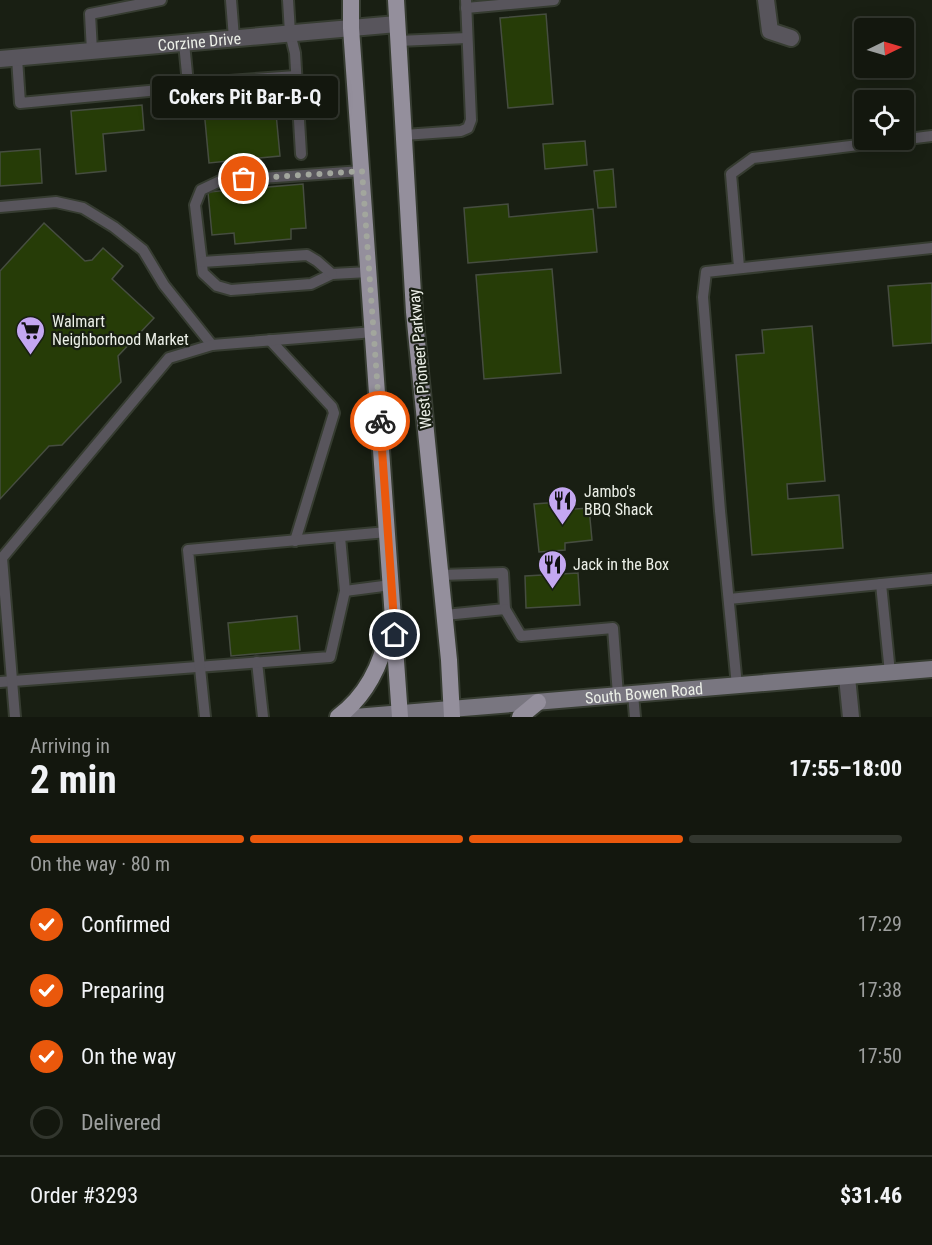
<!DOCTYPE html>
<meta charset="utf-8">
<style>
body{margin:0;font-family:"Roboto Condensed",sans-serif;background:#1c2017;color:#f1f3f6;height:100vh;display:flex;flex-direction:column;font-size:22px;white-space:nowrap}
*{box-sizing:border-box;margin:0}
p{font-size:20px;color:#9d9f9e}
.icon{flex:none;width:33px;height:33px;fill:none;stroke:currentColor;stroke-width:2;stroke-linecap:round;stroke-linejoin:round}
.map{position:relative;height:717px;overflow:hidden}
.sheet{display:flex;flex-direction:column;background:#13170e;flex:1}
.sheet>*{flex:none}
.needle{width:39px;rotate:85deg}
.fabs{position:absolute;left:854px;top:18px;display:grid;gap:12px}
.fabs a{display:grid;place-items:center;width:60px;height:60px;border-radius:6px;background:#13170e;box-shadow:0 3px 15px #0003,0 0 0 2px #32362e;font-size:30px}
.pin{position:absolute;display:grid;place-items:center;width:51px;height:51px;color:#fff;margin:-26px;border:3px solid #fff;border-radius:50%;box-shadow:0 2px 6px #0007}
.courier{position:absolute;display:grid;place-items:center;width:60px;height:60px;margin:-30px;border:4px solid #ea580c;border-radius:50%;background:#fff;color:#222;box-shadow:0 2px 8px #0007}
.bubble{position:absolute;height:42px;border-radius:6px;background:#13170e;box-shadow:0 3px 15px #0003,0 0 0 2px #32362e;font-size:20px;font-weight:700;line-height:42px;text-align:center}
.head em{font-style:normal;font-weight:700}
.head div{display:flex;flex-direction:column-reverse}
.head{display:flex;align-items:center;justify-content:space-between;height:102px;padding:0 30px}
h1{font-size:39px;font-weight:700;line-height:45px}
.bar{display:grid;grid-template-columns:repeat(4,1fr);gap:9px 6px;align-content:center;height:72px;padding:0 30px}
.bar i{height:8px;border-radius:4px;background:#32362e}
.bar .current{background:#ea580c}
.bar p{grid-column:span 4}
.line{display:flex;align-items:center;gap:15px;padding:0 30px;border-top:2px solid #32362e}
.line div{flex:1}
ol{padding:0 30px;list-style:none}
li{display:flex;align-items:center;gap:18px;height:66px}
li p{margin-inline-start:auto}
li .icon{padding:6px;border-radius:50%;background:#ea580c;color:#fff;stroke-width:4}
li:last-child{color:#9d9f9e}
li i{width:33px;height:33px;border:3px solid #32362e;border-radius:50%}
.map>svg:first-child{display:block}
</style>
<div class="map">
<svg width="932" height="717" viewBox="0 0 932 717">
<rect width="100%" height="100%" fill="#191f13"/>
<g fill="#263c07" stroke="#464d40" stroke-width="1.5">
<path d="M546,14L553,104L508,108L500,18Z"/>
<path d="M274,92L280,156L209,163L203,99Z"/>
<path d="M142,105L144,130L103,134L106,171L76,174L71,111Z"/>
<path d="M585,141L587,165L545,169L543,144Z"/>
<path d="M40,149L42,183L0,186V152Z"/>
<path d="M613,169L616,207L598,208L594,171Z"/>
<path d="M303,184L306,228L291,229V239L235,244L234,233L212,235L208,192Z"/>
<path d="M508,204L509,217L593,209L597,252L468,263L464,208Z"/>
<path d="M44,223L85,261L92,260L103,248L123,266L112,279L154,318L118,356L121,382L62,445L49,446L0,499V271Z"/>
<path d="M552,269L561,373L484,379L476,275Z"/>
<path d="M932,283V343L893,346L888,286Z"/>
<path d="M812,326L825,481L787,484L788,499L839,495L843,548L752,555L736,355L764,353L762,330Z"/>
<path d="M560,502L561,510L589,508L592,540L565,543V550L539,552L534,504Z"/>
<path d="M578,573L580,605L526,608L525,576Z"/>
<path d="M297,616L300,650L231,656L228,623Z"/>
</g>
<g fill="none" stroke-linecap="round" stroke-linejoin="round">
<defs>
<g id="service">
<path d="M231,0L234,38"/>
<path d="M288,0L290,33L295,53L301,154"/>
<path d="M466,8L554,0"/>
<path d="M398,41L467,38"/>
<path d="M184,43L188,84L296,76"/>
<path d="M92,51L90,14L161,0"/>
<path d="M17,58L20,103L170,89L188,84"/>
<path d="M404,135L461,131L468,128L471,120L466,0"/>
<path d="M362,171L220,181L201,190L195,205L203,273L217,286L231,290L311,284L332,274L369,272"/>
<path d="M0,207L56,202L83,208L114,227L143,250L164,285L212,345"/>
<path d="M202,262L307,255L317,261L332,274"/>
<path d="M739,267L731,174L753,158L932,136"/>
<path d="M270,340L332,407L334,413L295,541"/>
<path d="M441,575L503,573L505,609L445,615"/>
<path d="M881,584L890,673"/>
<path d="M345,591L391,585"/>
<path d="M729,599L932,579"/>
<path d="M505,609L521,636L613,628L618,695"/>
<path d="M257,662L263,717"/>
<path d="M0,682L330,657L345,591L340,537"/>
<path d="M737,686L720,511L703,297L706,272L932,248"/>
<path d="M633,694L635,717"/>
<path d="M15,717L2,558L169,358L212,345L374,332"/>
<path d="M205,717L188,550L387,532"/>
</g>
<g id="minor">
<path d="M766,0L770,31L791,38"/>
<path id="s1" d="M0,59L397,24"/>
<path d="M847,677L851,717"/>
</g>
<g id="secondary">
<path id="s2" d="M355,717L932,669"/>
</g>
<g id="primary">
<path d="M351,0V28L400,717"/>
<path d="M396,0L414,312L449,660L452,717"/>
<path d="M338,717C366,696 382,664 388,630"/>
<path d="M520,717L538,702"/>
</g>
</defs>
<use href="#service" stroke="#363c31" stroke-width="14"/>
<use href="#minor" stroke="#363c31" stroke-width="20"/>
<use href="#secondary" stroke="#363c31" stroke-width="20"/>
<use href="#primary" stroke="#363c31" stroke-width="20"/>
<use href="#service" stroke="#58555c" stroke-width="10"/>
<use href="#minor" stroke="#58555c" stroke-width="16"/>
<use href="#secondary" stroke="#797680" stroke-width="16"/>
<use href="#primary" stroke="#948f9c" stroke-width="16"/>
</g>
<g fill="none" stroke-linecap="round" stroke-linejoin="round">
<path stroke="#a2a69d" stroke-width="6" stroke-dasharray="0 10.8" d="M244,179L362,171L380,421"/>
<path stroke="#ea580c" stroke-width="8" d="M380,421L395,635"/>
</g>
<defs>
<symbol id="supermarket-pin" viewBox="-11 -11 22 30"><path d="M0 17L-7.5 6A9.5 9.5 0 1 1 7.5 6Z" fill="#c4a7f1" stroke="#191f13"/><path d="M-6-5.5h2.5l.6 2H6L4.5 2H-2.5L-4.4-4H-6ZM-1.5 3.2a1.3 1.3 0 1 0 .1 0ZM3 3.2a1.3 1.3 0 1 0 .1 0Z" fill="#111"/></symbol>
<symbol id="restaurant-pin" viewBox="-11 -11 22 30"><path d="M0 17L-7.5 6A9.5 9.5 0 1 1 7.5 6Z" fill="#c4a7f1" stroke="#191f13"/><path d="M-5-6h1v4h1v-4h1v4h1v-4h1v5L-1.5 .5V6h-2V.5L-5-1ZM5-6V6H3V1.5H1.5Q1.5-4 5-6Z" fill="#111"/></symbol>
</defs>
<g fill-rule="evenodd">
<use href="#supermarket-pin" x="14" y="314" width="33" height="45"/>
<use href="#restaurant-pin" x="546" y="484" width="33" height="45"/>
<use href="#restaurant-pin" x="536" y="548" width="33" height="45"/>
</g>
<g text-anchor="middle" dominant-baseline="central" stroke-width="4.5" stroke-linejoin="round" paint-order="stroke">
<g font-size="16" fill="#ebefe7" stroke="#191f13">
<text stroke="none"><textPath href="#s1" startOffset="200">Corzine Drive</textPath></text>
<text transform="translate(420 359) rotate(-95)">West Pioneer Parkway</text>
<text stroke="none"><textPath href="#s2" startOffset="290">South Bowen Road</textPath></text>
</g>
<g font-size="16" fill="#ebefe7" stroke="#191f13" text-anchor="start">
<text x="52" y="321">Walmart<tspan x="52" dy="18">Neighborhood Market</tspan></text>
<text x="584" y="491">Jambo's<tspan x="584" dy="18">BBQ Shack</tspan></text>
<text x="573" y="564">Jack in the Box</text>
</g>
</g>
</svg>
<div class="fabs">
<a><svg class="needle" viewBox="-14 -14 28 28"><path d="M0-13l5 13h-10z" fill="#e53935"/><path d="M0 13l5-13h-10z" fill="#9d9f9e"/></svg></a>
<a><svg class="icon" aria-label="locate" viewBox="0 0 24 24"><circle cx="12" cy="12" r="6"/><path d="M12 2v4M12 18v4M2 12h4M18 12h4"/></svg></a>
</div>
<div class="pin" style="left:244px;top:179px;background:#ea580c"><svg class="icon" aria-label="bag" viewBox="0 0 24 24"><path d="M5 8h14l-1 12H6zM9 8a3 3 0 0 1 6 0"/></svg></div>
<div class="pin" style="left:395px;top:635px;background:#1f2937"><svg class="icon" aria-label="home" viewBox="0 0 24 24"><path d="M3 11l9-7 9 7M6 9v11h12V9"/></svg></div>
<div class="courier" style="left:380px;top:421px"><svg class="icon" aria-label="bike" viewBox="0 0 24 24"><circle cx="6" cy="16" r="4"/><circle cx="18" cy="16" r="4"/><path d="M6 16l4-8h5l3 8M10 8l3 8H6M13 5h3"/></svg></div>
<div class="bubble" style="left:152px;top:76px;width:186px">Cokers Pit Bar-B-Q</div>
</div>
<section class="sheet">
<div class="head"><div><h1>2 min</h1><p>Arriving in</p></div><em>17:55–18:00</em></div>
<div class="bar"><i class="current"></i><i class="current"></i><i class="current"></i><i></i><p>On the way · 80 m</p></div>
<ol>
<li><svg class="icon" aria-label="check" viewBox="0 0 24 24"><path d="M5 12l5 5 9-10"/></svg>Confirmed<p>17:29</p></li>
<li><svg class="icon" aria-label="check" viewBox="0 0 24 24"><path d="M5 12l5 5 9-10"/></svg>Preparing<p>17:38</p></li>
<li><svg class="icon" aria-label="check" viewBox="0 0 24 24"><path d="M5 12l5 5 9-10"/></svg>On the way<p>17:50</p></li>
<li><i></i>Delivered</li>
</ol>
<div class="line" style="height:78px"><div>Order #3293</div><b>$31.46</b></div>
</section>
